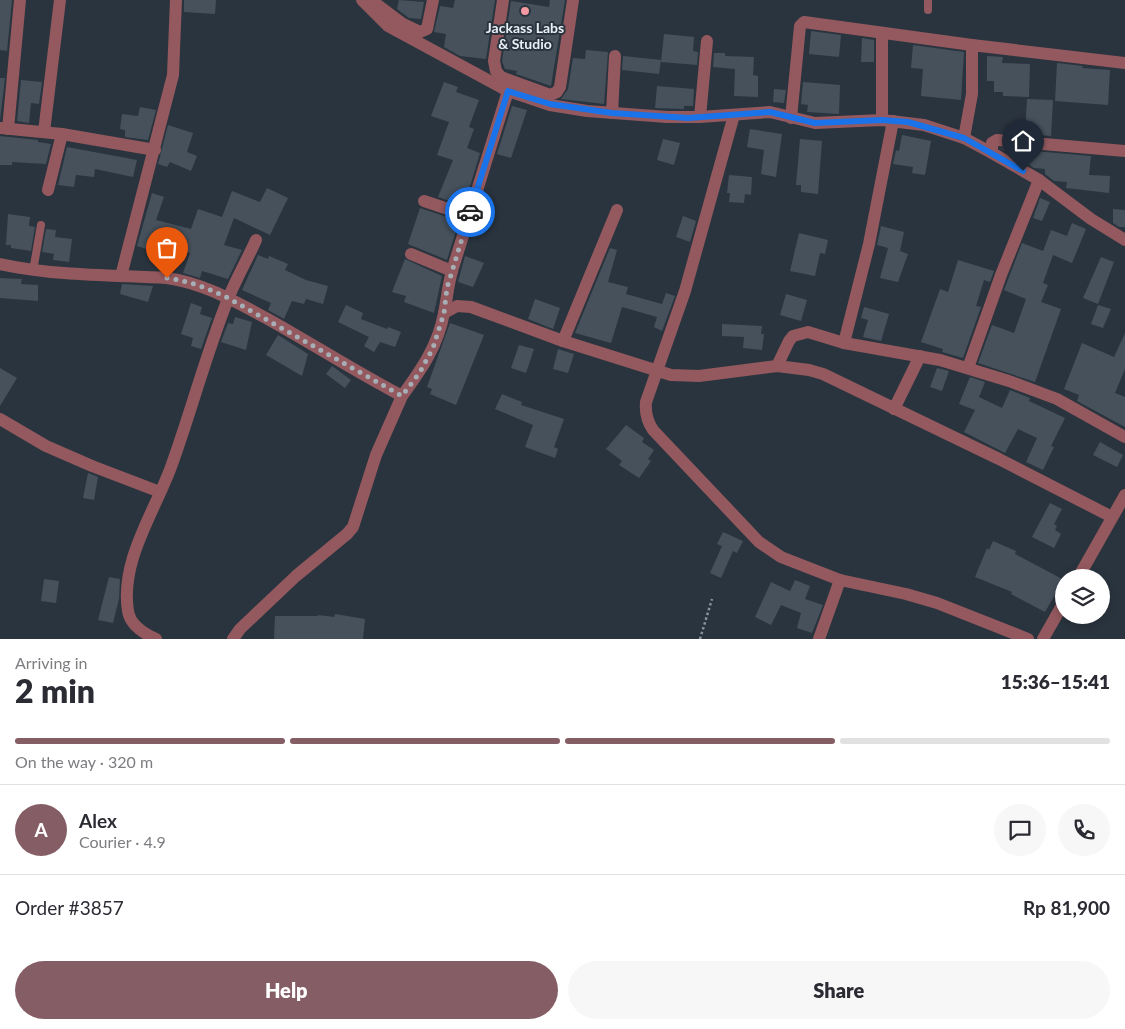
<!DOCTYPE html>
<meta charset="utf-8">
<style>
body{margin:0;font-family:Lato,sans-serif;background:#f7f7f7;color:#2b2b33;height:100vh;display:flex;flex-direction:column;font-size:19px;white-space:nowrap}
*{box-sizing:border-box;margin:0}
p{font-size:16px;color:#7c7c81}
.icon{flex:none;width:28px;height:28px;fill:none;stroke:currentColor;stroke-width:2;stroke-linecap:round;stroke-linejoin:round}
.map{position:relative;height:639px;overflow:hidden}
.sheet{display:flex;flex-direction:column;background:#fff;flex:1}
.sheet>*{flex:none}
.tools{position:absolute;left:1055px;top:569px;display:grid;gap:10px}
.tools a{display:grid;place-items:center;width:55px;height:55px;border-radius:50%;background:#fff;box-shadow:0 2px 8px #0003;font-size:25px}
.pin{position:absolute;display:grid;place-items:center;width:42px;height:42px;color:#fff;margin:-51px -21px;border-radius:50% 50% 50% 0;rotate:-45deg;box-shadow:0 0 5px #0007}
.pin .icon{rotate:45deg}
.courier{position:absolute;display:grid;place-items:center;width:50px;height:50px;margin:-25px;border:4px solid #1a73e8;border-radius:50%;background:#fff;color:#222;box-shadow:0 1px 6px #0007}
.summary em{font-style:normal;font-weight:800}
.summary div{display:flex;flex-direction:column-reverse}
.summary{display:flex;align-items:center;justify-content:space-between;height:85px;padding:0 15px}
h1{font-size:32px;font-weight:800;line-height:38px}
.bar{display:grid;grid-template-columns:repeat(4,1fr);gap:8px 5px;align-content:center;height:60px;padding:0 15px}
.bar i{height:6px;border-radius:4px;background:#e1e1e2}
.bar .current{background:#855d65}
.bar p{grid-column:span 4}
.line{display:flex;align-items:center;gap:12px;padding:0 15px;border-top:1px solid #e1e1e2}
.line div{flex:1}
.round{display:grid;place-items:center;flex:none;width:52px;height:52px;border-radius:26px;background:#f7f7f7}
.button{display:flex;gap:10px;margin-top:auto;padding:10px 15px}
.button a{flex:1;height:58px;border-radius:30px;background:#855d65;color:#fff;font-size:20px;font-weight:800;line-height:58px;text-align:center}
.button a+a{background:#f7f7f7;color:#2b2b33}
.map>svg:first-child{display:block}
</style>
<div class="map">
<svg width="1125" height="639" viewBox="0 0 1125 639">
<rect width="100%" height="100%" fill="#2a343e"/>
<g fill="#46515c">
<path d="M0,0H12L7,51L0,50Z"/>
<path d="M184,0H216L215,14L184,12Z"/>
<path d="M399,0L424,2L421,19L409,18L397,9Z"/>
<path d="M455,0H495L486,59L460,56L444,47L446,34L434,32L440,6L453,8Z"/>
<path d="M550,0H565L551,86L516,74L517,71L505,69L502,61L511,1L549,7Z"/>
<path d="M811,31L841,35L839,57L809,54Z"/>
<path d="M664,34L694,37L693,51L698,52L697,65L661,62Z"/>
<path d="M862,38L874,40V62H861Z"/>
<path d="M913,45L964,52L961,100L921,96L923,69L911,68Z"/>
<path d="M586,50L608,52L604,104L561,99L568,89L573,58L585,59Z"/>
<path d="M714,53H725V56L754,57L753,75L758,76V97L734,96L735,69L713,67Z"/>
<path d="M623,56L661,60L659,74L622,70Z"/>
<path d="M987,56L1003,57L1002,63L1030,64L1029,97L1003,96V92H994V81H987Z"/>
<path d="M1057,63L1083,66L1082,68L1110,70L1108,105L1055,101Z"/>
<path d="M0,78H5L0,120Z"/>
<path d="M21,80L42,82L39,104L31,103L29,123L17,121Z"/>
<path d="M444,82L458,87L456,92L479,100L469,127L474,129L467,148L480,153L464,206L438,197L453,160L437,155L449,122L431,116Z"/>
<path d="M803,82L840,85L839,114L807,112L808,105L801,104Z"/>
<path d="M657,86L694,89L693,106H684V109L655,108Z"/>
<path d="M774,89L786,90L784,103L773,102Z"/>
<path d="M1027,99L1053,100L1051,136L1025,134Z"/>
<path d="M512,106L527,110L511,158L497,154Z"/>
<path d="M140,107L156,110L148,140L125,137V130L120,129L122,114L138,116Z"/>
<path d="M168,125L193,133L187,152L197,156L191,171L170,162L167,167L158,164Z"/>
<path d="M750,129L782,134L776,177L761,174L764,150L747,147Z"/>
<path d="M902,135L931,141L925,175L912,173L913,167L893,164L896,150L899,151Z"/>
<path d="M0,136L38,140V142L51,144L46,164L12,162V165H0Z"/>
<path d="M663,139L680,143L674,165L657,160Z"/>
<path d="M800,139L822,141L818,194L801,192V185H796Z"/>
<path d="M67,147L137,160L133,177L95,169L94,177L76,175L74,187L58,185Z"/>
<path d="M1000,148L1091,156L1089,175L1110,176L1109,193L1066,188L1067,182L1054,181L1045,174V169L1034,168L1028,164V159H1018Z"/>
<path d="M729,175L752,177L751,195L745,194L744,203L729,202L730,193H727Z"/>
<path d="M267,188L288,198L270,235L234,218L224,245L242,250L228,279L202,271L200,278L183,273L190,253L162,243L159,253L137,246L152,193L164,197L156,220L191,229L198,209L222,217L232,191L260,202Z"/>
<path d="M1040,198L1050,202L1042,221L1033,218Z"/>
<path d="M420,208L459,221L447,260L408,244Z"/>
<path d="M1113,209L1125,210V227H1119L1113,223Z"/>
<path d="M8,214L30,217L29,226L35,227L31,251L11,248V245H6Z"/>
<path d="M683,216L696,221L690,242L676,237Z"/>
<path d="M1072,223L1086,229L1072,263L1053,255L1043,283L1048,285L1041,302L1061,309L1035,382L978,363L992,325L1014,333L1026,299L1004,290L1022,243L1043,251L1051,230L1067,236Z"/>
<path d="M881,226L904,232L900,251L908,254L898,282L880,278L888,248L877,245Z"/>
<path d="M46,229L56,230L55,237L72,239L69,262L53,260L54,254L42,252Z"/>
<path d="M799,233L828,240L825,254L820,253L815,276L790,271Z"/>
<path d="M610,248L617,250L608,282L628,287L626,294L662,304L666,293L675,296L662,331L654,327L657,317L622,307L611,343L575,333Z"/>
<path d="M258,255L268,259L269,256L288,264L285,270L306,280L328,286L323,304L306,299L304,304L292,301L284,319L268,310L271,303L242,290Z"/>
<path d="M465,256L484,263L473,287L458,282Z"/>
<path d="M1101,257L1114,262L1098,304L1083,298Z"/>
<path d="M405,259L442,276L434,313L404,302L406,296L392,292Z"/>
<path d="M958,260L994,271L990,282L984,280L976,306L981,307L963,358L942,352L943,349L921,342L940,289L948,292Z"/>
<path d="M0,278L22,279L21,284L38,285V301L0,298Z"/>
<path d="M122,284L153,286L148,302L120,294Z"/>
<path d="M786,294L807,300L801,321L780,315Z"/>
<path d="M535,299L560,308L553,329L528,319Z"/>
<path d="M191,303L202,307L200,314L212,318L201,349L191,346L193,338L181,334Z"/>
<path d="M346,305L363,313L361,319L387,329L388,327L401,332L395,347L380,342L374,352L364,346L369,337L338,322Z"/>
<path d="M1098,305L1111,309L1103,328L1091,324Z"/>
<path d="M864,307L889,314L881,341L863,337L868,320L861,318Z"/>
<path d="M235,317L252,322L246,350L221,342L228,323L233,324Z"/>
<path d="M450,323L484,335L456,405L430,394L432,389L427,387Z"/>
<path d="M722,324L762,326L761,334H764L762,350L743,348L744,337L722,336Z"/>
<path d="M1125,333V369L1115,393L1125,397V427L1077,401L1079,395L1064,389L1082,343L1114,357Z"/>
<path d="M278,335L308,354L302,376L266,355Z"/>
<path d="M519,345L534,349L526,373L511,368Z"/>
<path d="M558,349L574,354L568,373L553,369Z"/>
<path d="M332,366L351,380L345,388L326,374Z"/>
<path d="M0,368L17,378L0,406Z"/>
<path d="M937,368L949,371L942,391L930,387Z"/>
<path d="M970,377L985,382L979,397L1002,408L1010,390L1030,398L1029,401L1065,418L1051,446L1054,447L1043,470L1026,462L1037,438L1018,429L1005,453L964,432L975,410L959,404Z"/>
<path d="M502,394L522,402L521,405L564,419L554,447L558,449L555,458L525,447L533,425L495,409Z"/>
<path d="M626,425L644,438L642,442L654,450L648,459L651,461L639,478L619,465L622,461L606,449Z"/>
<path d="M1100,442L1123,455L1117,467L1093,455Z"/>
<path d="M88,473L98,477L94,500L83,498Z"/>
<path d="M1050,503L1062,509L1054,524L1057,526L1055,530L1061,534L1054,548L1032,537Z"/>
<path d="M723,532L743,541L737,553L733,551L721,578L710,573L722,546L717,544Z"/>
<path d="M993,541L1016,551L1015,554L1064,580V594L1057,591L1045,612L1011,594L1012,592L975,577L987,548L989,550Z"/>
<path d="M109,577L120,579L119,599L113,623L98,620Z"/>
<path d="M44,579L59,581L56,603L41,601Z"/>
<path d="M795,580L810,586L805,599L823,605L812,633L797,628L801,613L781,605L771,625L755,617L771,582L790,591Z"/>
<path d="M335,614L365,619L363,639H274L275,616H318V615L334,617Z"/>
</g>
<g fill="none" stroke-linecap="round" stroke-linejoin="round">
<path stroke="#8a929a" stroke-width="2.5" stroke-dasharray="2.5 2.5" stroke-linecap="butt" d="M700,639L712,599"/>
<g stroke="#93595e" stroke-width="8">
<path d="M928,10V0"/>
<path d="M33,271L41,225"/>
</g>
<g stroke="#93595e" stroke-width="12">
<path d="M362,0L388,26L508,91L550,105L587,111L667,117H700L770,112L815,123L882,120L924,125L964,138L992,153L1039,180L1091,219L1125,240"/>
<path d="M371,0L403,24L420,32L427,29L433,0"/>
<path d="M503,0L494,61L496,71L501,77L550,95L557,92L560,87L573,0"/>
<path d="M882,33V120"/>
<path d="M612,113L615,56"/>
<path d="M734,115L685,291L646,402C645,413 647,421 653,430L759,542L781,557L840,580L906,594L937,603L1028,639"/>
<path d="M700,117L707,41"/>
<path d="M791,118L800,26L804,22L972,45"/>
<path d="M0,128L62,134L155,150"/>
<path d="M8,129L20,0"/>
<path d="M44,132L60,0"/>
<path d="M964,138L972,94V45L1125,63"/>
<path d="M992,153V143L997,140L1125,151"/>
<path d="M48,190L62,134"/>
<path d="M424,201L469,216"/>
<path d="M411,254L452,271"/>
<path d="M0,264C56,276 110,275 167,278C203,283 234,301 266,318C311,343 356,372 402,396C421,370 438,346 444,313C447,299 448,285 452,271L508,91"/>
<path d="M121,276L173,75L176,0"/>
<path d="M444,313L457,306L471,307L563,341L671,375L699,376L777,366L809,370L823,374L999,459L1112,517"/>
<path d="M563,341L617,210"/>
<path d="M844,343L869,244L893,121"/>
<path d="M777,366L789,341L793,336L808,332L844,343L940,360L1009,381L1057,399L1125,437"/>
<path d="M968,368L1001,275L1039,180"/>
<path d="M894,409L920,356"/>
<path d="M0,419L46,446L92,466L160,492"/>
<path d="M1078,578L1125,495"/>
<path d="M156,639C145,634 130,625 128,611C120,561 154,513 171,467C191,412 206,354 228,299C236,279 247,260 256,240"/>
<path d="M233,639L240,629L296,576L347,534L353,527L376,455L402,396"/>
<path d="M819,639L840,580"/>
<path d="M1043,639L1064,602"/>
</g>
</g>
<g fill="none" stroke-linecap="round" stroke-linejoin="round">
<path stroke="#a6aeb6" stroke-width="5" stroke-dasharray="0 9" d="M167,278C189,281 208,288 228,298L402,396L420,372L433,348L444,313L447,288L470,212"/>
<path stroke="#1a73e8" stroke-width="6" d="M470,212L508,91L550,104L612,113L688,118L770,112L815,123L882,120L908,122L964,138L1023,171"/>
</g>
<circle fill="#f49aa2" stroke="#2a343e" stroke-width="2" cx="525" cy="11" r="5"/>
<g text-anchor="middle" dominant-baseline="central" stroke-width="4" stroke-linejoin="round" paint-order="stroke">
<g font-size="14" font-weight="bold" fill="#e9eff6" stroke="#2a343e">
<text x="525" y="27">Jackass Labs<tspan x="525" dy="16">&amp; Studio</tspan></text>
</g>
</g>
</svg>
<div class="tools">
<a><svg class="icon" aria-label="layers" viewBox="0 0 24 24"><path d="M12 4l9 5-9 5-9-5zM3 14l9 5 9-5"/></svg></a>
</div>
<div class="pin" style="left:167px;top:278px;background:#ea580c"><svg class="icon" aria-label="bag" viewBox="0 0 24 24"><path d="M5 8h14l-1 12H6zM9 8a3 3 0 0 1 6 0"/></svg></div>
<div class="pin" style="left:1023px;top:171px;background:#1f2937"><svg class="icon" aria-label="home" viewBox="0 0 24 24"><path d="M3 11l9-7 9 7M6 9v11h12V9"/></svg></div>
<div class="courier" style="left:470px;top:212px"><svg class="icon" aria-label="car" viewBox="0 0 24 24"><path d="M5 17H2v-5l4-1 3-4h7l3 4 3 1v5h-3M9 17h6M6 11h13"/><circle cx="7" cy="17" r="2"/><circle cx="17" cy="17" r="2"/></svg></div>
</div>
<section class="sheet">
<div class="summary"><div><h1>2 min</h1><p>Arriving in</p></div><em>15:36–15:41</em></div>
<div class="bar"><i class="current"></i><i class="current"></i><i class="current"></i><i></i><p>On the way · 320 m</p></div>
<div class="line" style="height:90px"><b class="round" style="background:#855d65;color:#fff">A</b><div><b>Alex</b><p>Courier · 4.9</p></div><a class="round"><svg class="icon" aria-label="chat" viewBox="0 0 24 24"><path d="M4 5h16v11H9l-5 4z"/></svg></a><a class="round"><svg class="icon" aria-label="phone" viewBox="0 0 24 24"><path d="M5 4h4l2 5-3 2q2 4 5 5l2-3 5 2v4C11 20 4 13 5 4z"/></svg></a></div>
<div class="line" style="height:65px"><div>Order #3857</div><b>Rp 81,900</b></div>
<div class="button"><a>Help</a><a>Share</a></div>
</section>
